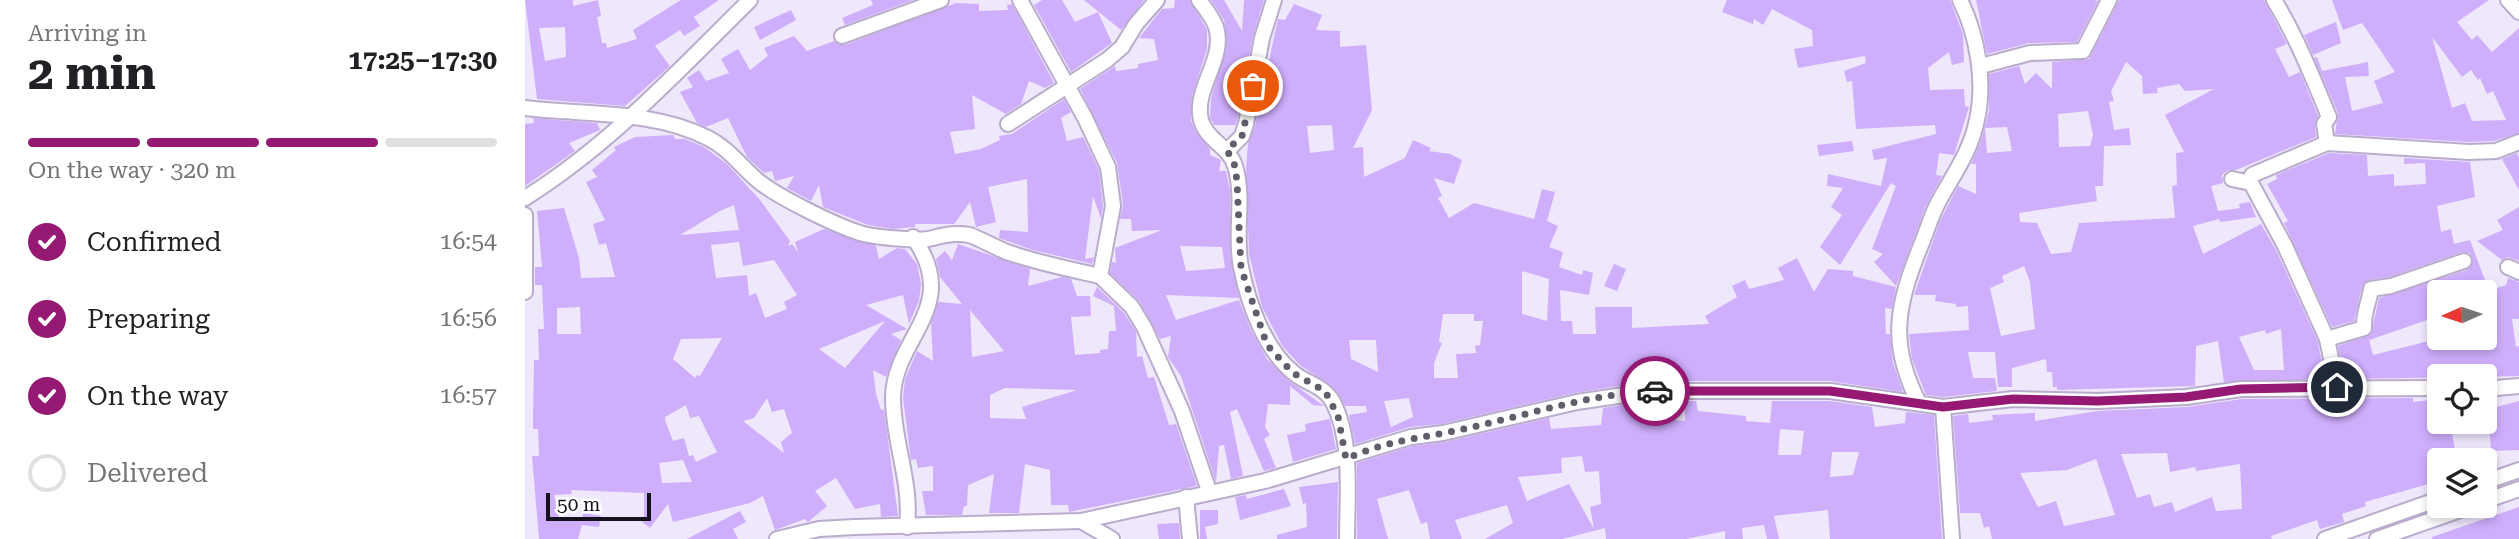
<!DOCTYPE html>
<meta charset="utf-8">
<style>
body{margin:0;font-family:"Roboto Serif",serif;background:#f2f2f2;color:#202124;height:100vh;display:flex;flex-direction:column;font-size:26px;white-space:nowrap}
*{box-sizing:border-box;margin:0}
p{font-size:23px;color:#757577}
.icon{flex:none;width:38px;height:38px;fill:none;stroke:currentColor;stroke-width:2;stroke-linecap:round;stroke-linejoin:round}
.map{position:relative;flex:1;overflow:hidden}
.details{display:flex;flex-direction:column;background:#fff;width:525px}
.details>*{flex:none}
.needle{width:46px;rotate:267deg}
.fabs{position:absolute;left:1902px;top:280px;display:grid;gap:14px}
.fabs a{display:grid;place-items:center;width:70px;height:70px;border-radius:7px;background:#fff;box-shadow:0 4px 10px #0003;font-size:35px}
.scale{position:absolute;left:21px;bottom:18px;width:105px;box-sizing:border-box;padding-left:7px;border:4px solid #16121d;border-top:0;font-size:19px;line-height:24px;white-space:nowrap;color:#16121d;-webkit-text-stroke:5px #fff;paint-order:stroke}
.pin{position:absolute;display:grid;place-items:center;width:60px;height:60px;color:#fff;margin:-30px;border:4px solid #fff;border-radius:50%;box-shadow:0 2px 7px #0007}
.courier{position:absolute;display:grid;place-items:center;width:70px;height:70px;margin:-35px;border:5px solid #951872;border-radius:50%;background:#fff;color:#222;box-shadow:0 2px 9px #0007}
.head em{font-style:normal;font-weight:700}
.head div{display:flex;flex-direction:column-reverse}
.head{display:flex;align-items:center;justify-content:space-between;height:119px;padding:0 28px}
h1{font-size:46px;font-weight:700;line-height:52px}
.bar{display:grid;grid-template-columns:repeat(4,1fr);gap:10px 7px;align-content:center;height:84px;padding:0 28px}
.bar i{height:9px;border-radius:5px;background:#e0e0e0}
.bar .selected{background:#951872}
.bar p{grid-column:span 4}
ol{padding:0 28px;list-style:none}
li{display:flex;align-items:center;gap:21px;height:77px}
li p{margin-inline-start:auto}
li .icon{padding:7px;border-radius:50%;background:#951872;color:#fff;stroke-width:4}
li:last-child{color:#757577}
li i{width:38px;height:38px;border:4px solid #e0e0e0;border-radius:50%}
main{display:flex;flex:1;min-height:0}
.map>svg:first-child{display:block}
</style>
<main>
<section class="details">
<div class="head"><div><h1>2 min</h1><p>Arriving in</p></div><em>17:25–17:30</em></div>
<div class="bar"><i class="selected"></i><i class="selected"></i><i class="selected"></i><i></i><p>On the way · 320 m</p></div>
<ol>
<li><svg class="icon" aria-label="check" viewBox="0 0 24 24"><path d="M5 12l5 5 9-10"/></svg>Confirmed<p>16:54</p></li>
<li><svg class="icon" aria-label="check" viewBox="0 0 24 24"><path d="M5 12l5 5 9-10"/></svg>Preparing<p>16:56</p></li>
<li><svg class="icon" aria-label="check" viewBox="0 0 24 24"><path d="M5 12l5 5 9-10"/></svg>On the way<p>16:57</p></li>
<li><i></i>Delivered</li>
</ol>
</section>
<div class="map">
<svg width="1994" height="539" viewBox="0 0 1994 539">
<rect width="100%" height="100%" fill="#efe7fc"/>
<g fill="#cfaefc" fill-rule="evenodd">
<path d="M0,0H48V6L73,0L76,16L72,17L77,43H81L82,48L112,39L108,30L156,0H194L169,17L175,26L159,36L155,30L130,46L145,66L100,106L12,99ZM40,27L41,57L20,61L14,28Z"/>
<path d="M346,0H388L320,25L317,18L348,5Z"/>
<path d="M517,0H537L550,22L573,12L587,43L546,72L509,5Z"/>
<path d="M559,0H619L596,30Z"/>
<path d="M650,0H665L682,30V49L667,96L666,121L671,132L685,149V155L696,160L694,171H701L705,191V255L714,298L641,295L651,320L714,300L726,330L742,359L764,381L799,406L788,405L765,386V405L743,404L740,427L745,435L739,439L751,468L739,471L712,409L705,412L718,476L706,479L699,445L694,446L691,482L656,376L643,357L646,336L635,339L615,302L585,273L587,262L591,263L590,248L637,230L607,231L606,219H595L598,205L592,163L555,89L590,66L591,71L613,68V64L633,60L629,39L614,38L637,9L649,8ZM655,246L697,247L700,268L661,271Z"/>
<path d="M686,0H699L717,31L719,0H739L728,36L711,125H689L685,118L686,99L702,40L699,20Z"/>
<path d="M1202,0H1425L1438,34L1439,62L1427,65L1424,52L1403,68L1405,90L1439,89L1440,106L1444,107L1429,155L1414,153L1411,175L1417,176L1400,208L1371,286L1349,262L1358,254L1347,249L1371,186L1366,183L1315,265L1295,247L1317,215L1306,207L1318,188L1302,186L1303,174L1356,186L1362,158L1349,160L1347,150L1411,134L1410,125L1331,129L1327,81L1322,82L1319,71L1341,63L1340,56L1273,68L1269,49L1288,46L1287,30L1247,9L1238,25L1229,19L1228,24L1197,12Z"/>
<path d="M1451,0H1569L1573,1L1552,42L1504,43L1462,54Z"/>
<path d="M1594,0H1739L1762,44L1750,49L1764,77L1775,72L1793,116L1790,124L1791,137L1711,170H1703L1697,175L1698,183L1686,186L1693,211L1715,208L1714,204L1725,202L1731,217L1695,222L1694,219L1668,226L1678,254L1736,224L1751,250L1793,342L1800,379L1699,382L1693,341L1671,346L1670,386L1532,390V387H1528L1527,372H1522L1521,359L1487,368V387H1473L1470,352H1443L1448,378H1470L1472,391L1418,397L1401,395L1387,359L1384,334L1444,330L1443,306L1431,307V304L1410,301L1411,295H1389L1415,221L1433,186L1451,194V164H1446L1457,138L1464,110V74L1494,66L1500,84L1511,73L1527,89V62L1564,59ZM1601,62L1617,76L1618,94L1633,93L1632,88L1654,84L1660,91L1689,89L1640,115L1659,152L1651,153L1652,185L1647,186L1650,218L1554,223L1546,252L1526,254L1512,223L1495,222L1494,213L1572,201L1570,186H1578L1579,146L1606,145L1604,128L1589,130L1584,102L1589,101L1586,91ZM1563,111L1568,135L1565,146L1534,147L1533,114ZM1482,127L1487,151L1462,153L1460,128ZM1499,266L1505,282L1510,329L1476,336L1465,288L1479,282L1477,276ZM1756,329L1759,370H1729L1714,337L1740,330L1741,334Z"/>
<path d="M1807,0H1964L1932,22L1947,40L1952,35L1967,52L1994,28V133L1969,141L1944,142L1810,134L1813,113L1789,58L1792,57L1797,71L1843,62L1844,76L1820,77L1827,111L1858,103L1849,81L1870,72L1837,23L1818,30ZM1907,37L1937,77L1946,70L1953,80L1955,78L1962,94L1968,91L1981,120L1947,121L1940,103L1927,108Z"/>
<path d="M431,3L454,4V11L483,10L482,5L487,4L529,83L520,88L504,81L496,104L481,114L447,95L450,129L425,132L430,154L456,149L475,140L474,136L487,134L539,99L546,112L536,118L542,141L558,137L574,170L578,206L576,219L568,196L560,259L569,257L567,264L508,250L474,238L475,230L503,232L502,179L463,187L471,222L451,227L445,202L429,224H390V227L368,229L343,225L298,207L294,185L286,201L262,188L269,176L250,181L247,171L239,173L222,157L203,118L181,127L172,123L155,92L168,87L162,78L174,70L181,81L204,73L196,59L213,49L225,70L243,56L239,48L269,36L282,51L309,41L320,45Z"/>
<path d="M769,4L797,15L791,30L815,31V47L841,45L847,110L828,148L838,147L839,177L880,158L888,140L906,148L904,151L925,154L937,160L929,184L909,178L917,196L913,198L924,218L949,203L1009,219L1017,189L1030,192L1022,221L1033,226L1024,247L1038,252L1034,267L1057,275L1058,270L1068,273L1064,295L1035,290L1036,321H1047L1048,334H1071L1070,307H1107V328L1184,324L1180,316L1212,297L1207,286L1220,280L1224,289L1259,280L1253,268L1272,258L1289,292L1303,269L1328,271V276L1371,287L1367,309L1360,308L1361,334H1365L1368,363L1378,392L1305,381H1125L1050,393L916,424L885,427L830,444L824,415L842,412L841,406H820L807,386L776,366L758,347L737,307L724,254L721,169L723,144L730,126L753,19L760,20ZM807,125L809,150L785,153L782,126ZM997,271L1024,279L1022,321L997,314ZM918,314H949V321H958L955,345L950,346L951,353L931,354L933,378H909V363L917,343L914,342ZM824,340H851L853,372L826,359ZM884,398L888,417L866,427L859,401Z"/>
<path d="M266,10L271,20L235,40L229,27Z"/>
<path d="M1811,22L1816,43L1788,55L1779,35Z"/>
<path d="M8,118L72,123L75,130L44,143L50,151L0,186V124L9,123Z"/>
<path d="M148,135L150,139H160L179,147L202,164L235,200L265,241L263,246L267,244L273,252L270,242L299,229L351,246L354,259L372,248L380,249L392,264L396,284L394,301L384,324L378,295L341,305L382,329L366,334L376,340L361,377L348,370L351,394L356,410L359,409L373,516L356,517L355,504L330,509L311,478L290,491L302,506L283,522L280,519L250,530L238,496L225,503L148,522L143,504L125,528L115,520L119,516V493L46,490L47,494L29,495L34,517L57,521L58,513L76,516L74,527L57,525L53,539H14L7,456H14L13,429H8V417L9,360H14L13,329H19L17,285H10V267H17L12,211L39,208L54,258L56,278L90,277L81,243L74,245L68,224L80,220L61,182L72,177L67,170L91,150L89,147L110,137ZM209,205L214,230L155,235L195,211ZM214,242L218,266L249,260L272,295L259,302L262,309L240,318L231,293L224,296L222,275L191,278L186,245ZM55,307L56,334H32V308ZM360,321L320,368L294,349ZM197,338L175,376L172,375L170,378L148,359L156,339ZM242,398L247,412L259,409L267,433L256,442L259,453L218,421L229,418ZM161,405L165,418L174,416L192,452L171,462L168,455L164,456L159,438L148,441L140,420V417ZM158,460L167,482L137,483L134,463Z"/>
<path d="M1327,141L1329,151L1294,156L1292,145Z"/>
<path d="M1804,153L1842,155L1843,176L1869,174V186L1901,184L1900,163L1879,164V158L1945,162L1950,197L1912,206L1916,232L1926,229L1929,244L1945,240L1964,291L1981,285L1983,278L1994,282V319H1987L1991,347L1994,346V376L1820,379L1813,346L1846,334L1854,298L1942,270L1948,259L1945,253L1937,252L1864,277L1844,280L1837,287L1829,321L1807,327L1759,223L1763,221L1742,184L1752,179L1751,175ZM1914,292H1961L1960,338H1939L1941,344L1919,350L1916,338L1848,355L1844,340L1914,316Z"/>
<path d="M1992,153L1994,158V190L1977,159Z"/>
<path d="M1994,207V261L1983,257L1977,260L1952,241L1978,230L1972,220Z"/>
<path d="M433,244L505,269L503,286L537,277L546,279L552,296H565L566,316L546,317L550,355L575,353V350L583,349L584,331H591L589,306L568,296L572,287L599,313L611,332L612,357L617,356L623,378L629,377L644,425L651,424L672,486L544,512L543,505H526L525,470L500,464L494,513H464L469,474L443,485L442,506H439L437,515H401L397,491H408V466L393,468L391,459L386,460L378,398L380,379L392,351L408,361L406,323L413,302L437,304L415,277L411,259L420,251L427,260ZM445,310L479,351L447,357ZM480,388L552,390L497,407L501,419L465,418V395Z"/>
<path d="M1089,264L1101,269L1092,291L1079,286Z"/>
<path d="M1888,398V402L1914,399V422H1925L1931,456L1914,459V481L1840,502L1841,506L1817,514L1819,522L1795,529L1792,520L1746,536L1747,539H1467L1464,526L1459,528L1455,513H1435L1428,416L1443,414L1444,423L1468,420L1467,415L1510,413V421L1573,411L1662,407L1717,399ZM1642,453L1645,472L1670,467L1671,471L1715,464L1717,509L1691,511L1687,497L1650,512L1647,502L1629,507L1625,494L1612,498L1596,454ZM1571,459L1590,515L1549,524L1539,526L1531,501L1513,507L1495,473L1542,470Z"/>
<path d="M1160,401H1171L1173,411L1221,416V421L1245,423L1247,401H1304L1347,407L1350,427L1380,423L1381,412L1409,415L1417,539H1305L1303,510L1249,516L1254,539H1242L1239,525L1217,528L1218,539H1200V531L1161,539H1081L1080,528L1037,539H960L988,523L982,505L930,520L937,539H905L902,522L896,524L884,490L852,499L863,539H832V463L888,446L920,442L1024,418L1026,429L1076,425L1078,408L1110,403L1111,418L1160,421ZM1255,429L1279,431L1276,455H1253ZM1307,452H1334L1328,475L1305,477ZM1057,456L1060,472L1074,471L1076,504L1065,507L1069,529L1044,484L1002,501L993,477L1037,473L1036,458Z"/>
<path d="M1994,401V450L1966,451L1965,437L1963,431H1960V410Z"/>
<path d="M805,419L811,449L768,462L762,435L781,431L780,424Z"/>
<path d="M813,482L812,539H752V535L782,527L781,503L778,504L774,487Z"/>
<path d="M759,489L766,506L715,520L710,497L721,495L722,499Z"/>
<path d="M1994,507V539H1907V537Z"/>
<path d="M675,510H693V524L680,527L682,539H675Z"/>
<path d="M215,511L221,522L208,529L213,539H162Z"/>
<path d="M654,523L655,539H634L632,524Z"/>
</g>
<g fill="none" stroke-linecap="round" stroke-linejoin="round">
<defs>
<g id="minor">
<path d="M495,0L560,118L583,167L588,206L575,276L607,307L619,327L657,411L684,491"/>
<path d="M674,0C680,8 688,18 691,27C701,59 668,89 676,120C681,140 704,146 710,166C720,198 709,235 716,267C723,303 740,351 770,374C783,384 799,386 808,402C828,441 822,496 822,539"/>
<path d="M1749,0C1771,36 1788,78 1804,117L1799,124L1802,143"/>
<path d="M1983,0L1994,12"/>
<path d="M317,36L416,0"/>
<path d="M1456,66L1505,53L1558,51L1584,0"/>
<path d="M0,108C60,115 128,110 183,138C203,148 215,165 231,179C250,196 310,225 335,233C346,237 392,241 403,239C417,236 428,232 444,235C450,236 473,249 482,252C513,263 544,269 575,276"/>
<path d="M483,124L582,60L597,47L611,24L632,0"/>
<path d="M702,151L717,136L721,124L737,38L749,0"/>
<path d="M1727,175L1802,143L1944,152L1971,151L1994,142"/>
<path d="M1707,179L1726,183L1760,246L1802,339L1812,387"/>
<path d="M0,198C85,145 154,70 225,0"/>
<path d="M0,215V292"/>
<path d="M1983,267L1994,272"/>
<path d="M1802,339L1839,328C1838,313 1844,303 1846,289L1866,286L1939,261"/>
<path d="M1960,389L1994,386"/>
<path d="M1394,403C1363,343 1372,305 1396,245C1402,231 1406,215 1414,201C1427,177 1445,152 1451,124C1461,84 1453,36 1435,0"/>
<path d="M1418,407L1427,539"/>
<path d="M1960,482L1994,470"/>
<path d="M661,497L665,539"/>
<path d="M1960,501L1994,489"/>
<path d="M556,521L587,539"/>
<path d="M382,527C387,481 368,442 368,398C368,338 438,307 388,237"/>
<path d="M252,539L294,529L329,527L556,521L740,481L886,437L918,433L1052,402L1126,391H1305L1418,407L1488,399L1573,401L1661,397L1716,389L1914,388"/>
<path d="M1800,539L1914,499"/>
<path d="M1852,539L1947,506"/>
</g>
</defs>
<use href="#minor" stroke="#b9accc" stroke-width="18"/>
<use href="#minor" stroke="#fff" stroke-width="14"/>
</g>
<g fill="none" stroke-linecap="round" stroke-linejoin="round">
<path stroke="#625d6b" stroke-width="7" stroke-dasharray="0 12.6" d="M728,86L717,136L702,150L710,166L712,182L716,268L742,345L768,373L800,391L813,416L821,459C857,443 881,440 919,433C989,420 1058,394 1130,391"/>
<path stroke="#951872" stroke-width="9" d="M1130,391H1305L1418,407L1488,399L1573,401L1661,397L1716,389L1812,387"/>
</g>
</svg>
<div class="fabs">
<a><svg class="needle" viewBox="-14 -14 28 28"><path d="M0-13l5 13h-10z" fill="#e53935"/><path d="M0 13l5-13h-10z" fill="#757577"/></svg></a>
<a><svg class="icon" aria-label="locate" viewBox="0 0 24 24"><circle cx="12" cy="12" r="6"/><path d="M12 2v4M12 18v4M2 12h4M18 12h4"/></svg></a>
<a><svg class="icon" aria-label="layers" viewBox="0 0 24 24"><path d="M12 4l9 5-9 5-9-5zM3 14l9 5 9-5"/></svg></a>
</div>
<div class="scale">50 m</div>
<div class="pin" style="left:728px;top:86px;background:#ea580c"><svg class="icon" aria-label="bag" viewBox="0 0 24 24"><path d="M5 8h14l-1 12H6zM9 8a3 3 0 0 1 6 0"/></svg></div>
<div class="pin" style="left:1812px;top:387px;background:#1f2937"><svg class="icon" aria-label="home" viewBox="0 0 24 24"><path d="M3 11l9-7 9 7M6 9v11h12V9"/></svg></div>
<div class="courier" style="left:1130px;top:391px"><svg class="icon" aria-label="car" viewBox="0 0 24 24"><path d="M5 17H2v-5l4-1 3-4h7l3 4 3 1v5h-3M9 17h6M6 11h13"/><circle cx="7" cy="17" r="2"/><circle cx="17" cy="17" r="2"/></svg></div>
</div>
</main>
